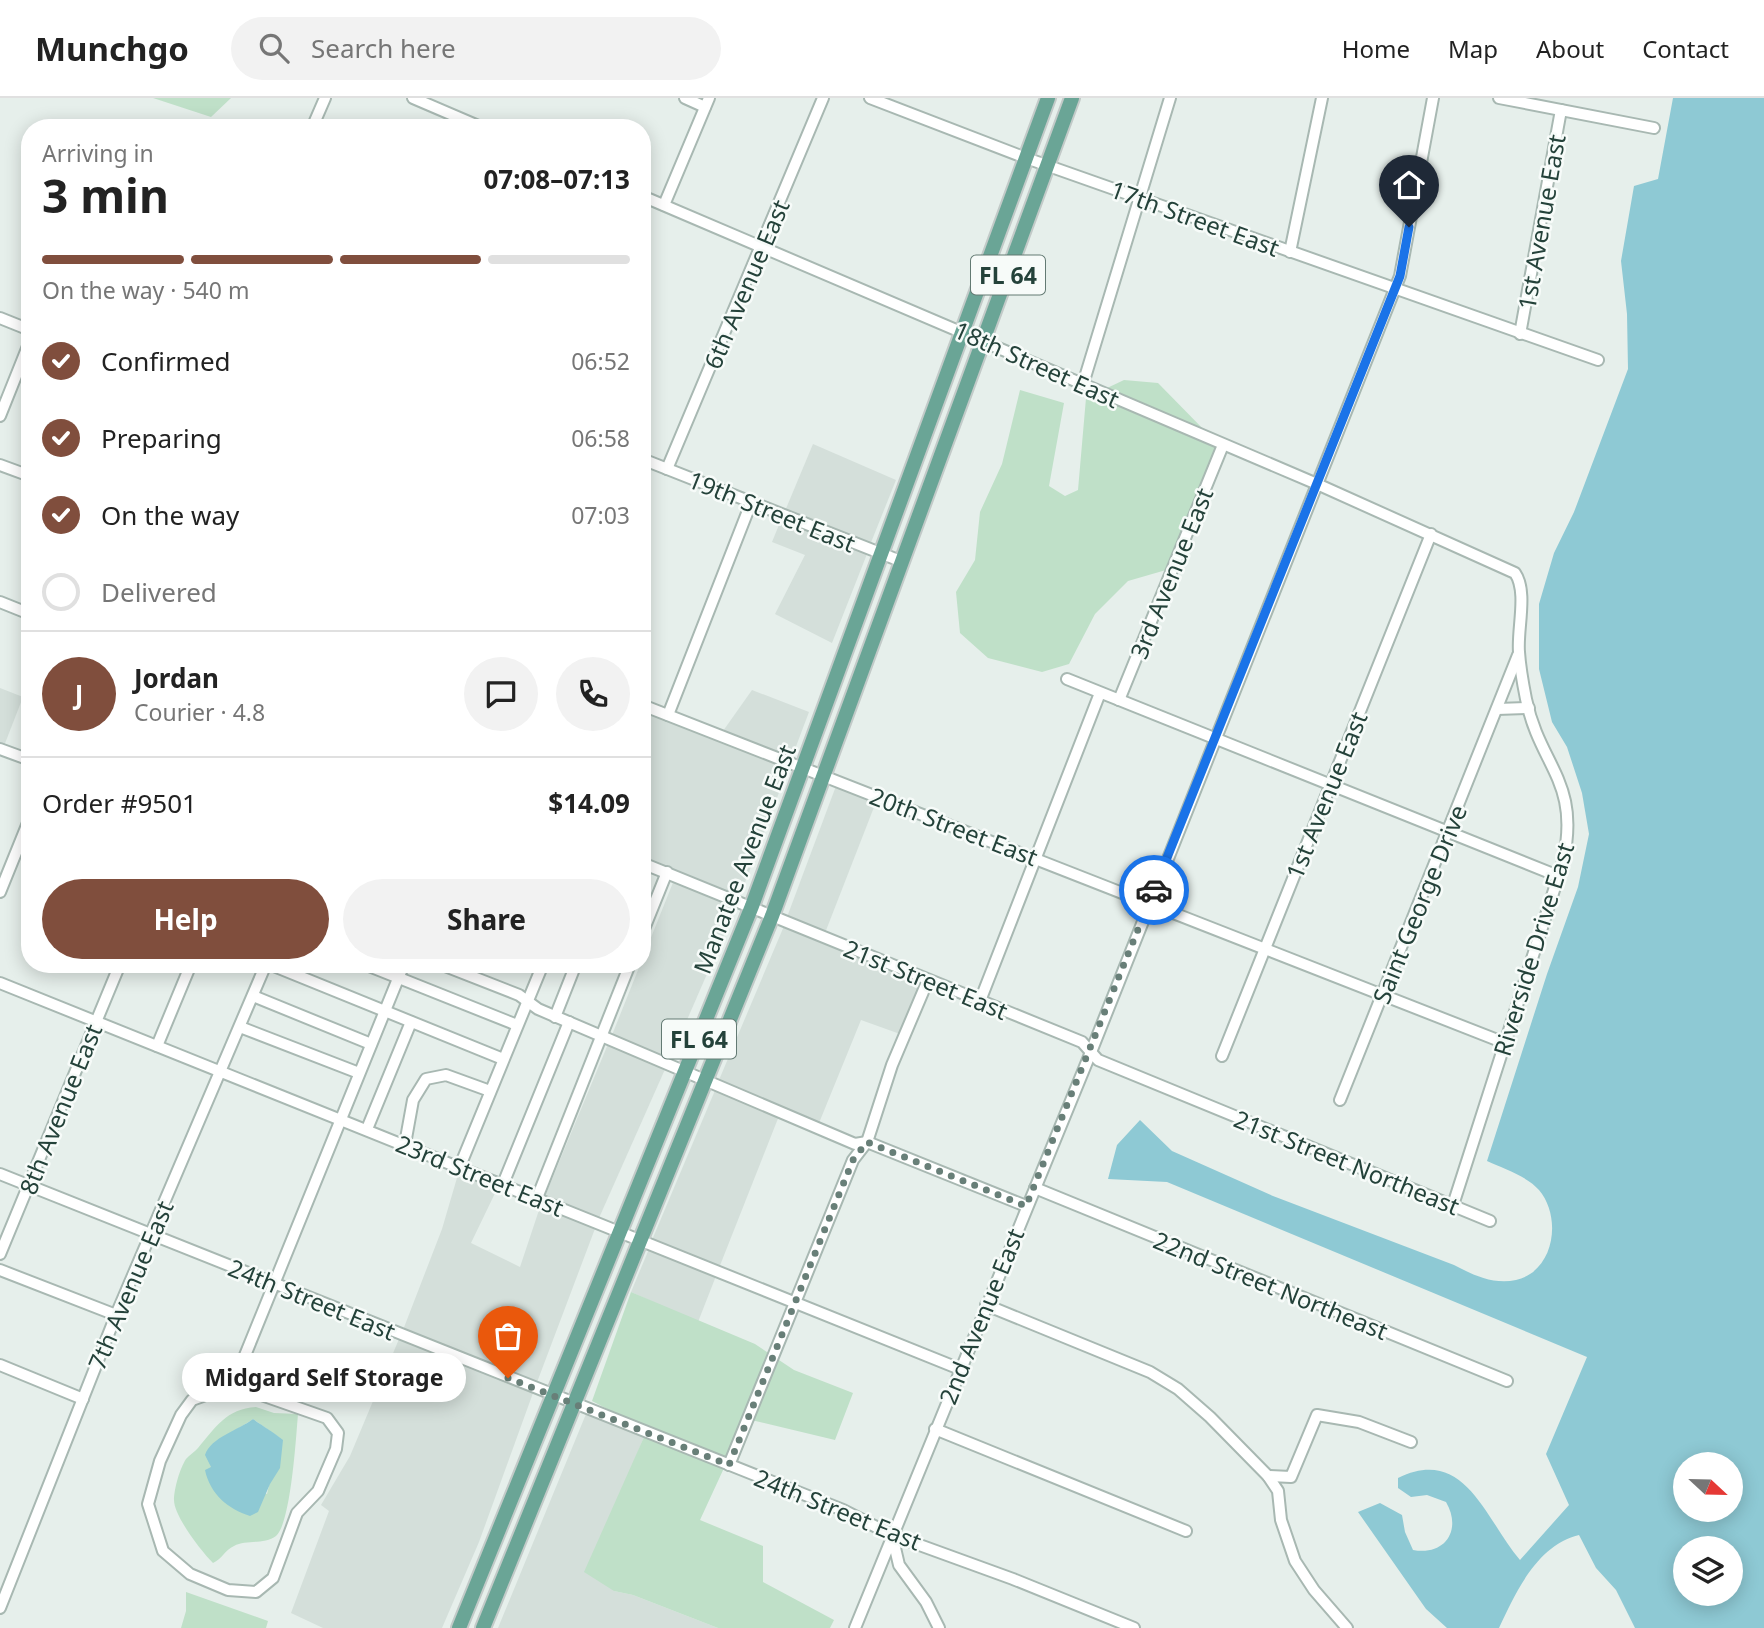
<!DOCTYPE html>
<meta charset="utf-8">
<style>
body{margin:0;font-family:"Noto Sans",sans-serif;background:#f2f2f2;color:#222;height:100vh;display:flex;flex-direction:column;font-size:26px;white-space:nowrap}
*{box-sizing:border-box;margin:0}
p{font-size:23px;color:#767676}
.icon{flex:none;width:38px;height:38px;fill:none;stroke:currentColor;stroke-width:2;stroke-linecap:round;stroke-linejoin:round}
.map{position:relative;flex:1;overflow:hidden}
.side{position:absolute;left:21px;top:21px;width:630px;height:854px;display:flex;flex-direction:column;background:#fff;border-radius:28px;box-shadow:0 4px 18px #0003}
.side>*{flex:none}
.needle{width:46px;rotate:112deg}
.buttons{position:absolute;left:1673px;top:1354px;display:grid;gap:14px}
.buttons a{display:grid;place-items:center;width:70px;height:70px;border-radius:50%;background:#fff;box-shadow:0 4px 18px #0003;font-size:35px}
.pin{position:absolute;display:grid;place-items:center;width:60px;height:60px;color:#fff;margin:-72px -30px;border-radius:50% 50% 50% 0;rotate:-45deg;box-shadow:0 0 7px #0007}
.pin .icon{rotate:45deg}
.courier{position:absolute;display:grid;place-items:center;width:70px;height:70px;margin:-35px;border:5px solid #1a73e8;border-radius:50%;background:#fff;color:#222;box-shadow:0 2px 9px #0007}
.bubble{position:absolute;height:49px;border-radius:24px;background:#fff;box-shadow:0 4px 18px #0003;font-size:23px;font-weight:700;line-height:49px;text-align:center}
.overview em{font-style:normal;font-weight:700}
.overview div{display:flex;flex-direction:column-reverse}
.overview{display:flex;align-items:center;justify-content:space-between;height:119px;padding:0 21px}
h1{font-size:46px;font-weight:700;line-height:52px}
.bar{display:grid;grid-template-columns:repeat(4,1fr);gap:10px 7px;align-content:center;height:84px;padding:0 21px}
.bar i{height:9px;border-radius:5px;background:#e0e0e0}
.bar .current{background:#804e3d}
.bar p{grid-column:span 4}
.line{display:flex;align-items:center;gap:18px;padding:0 21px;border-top:2px solid #e0e0e0}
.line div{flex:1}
.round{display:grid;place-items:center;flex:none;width:74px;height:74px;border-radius:37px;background:#f2f2f2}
ol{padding:0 21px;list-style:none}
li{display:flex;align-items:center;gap:21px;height:77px}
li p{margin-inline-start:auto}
li .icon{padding:7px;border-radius:50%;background:#804e3d;color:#fff;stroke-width:4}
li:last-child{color:#767676}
li i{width:38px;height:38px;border:4px solid #e0e0e0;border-radius:50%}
.button{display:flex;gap:14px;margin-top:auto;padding:14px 21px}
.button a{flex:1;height:80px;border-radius:42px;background:#804e3d;color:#fff;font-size:28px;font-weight:700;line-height:80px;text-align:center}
.button a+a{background:#f2f2f2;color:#222}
header{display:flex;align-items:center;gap:42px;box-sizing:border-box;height:98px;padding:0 35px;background:#fff;border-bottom:2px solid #e0e0e0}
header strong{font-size:33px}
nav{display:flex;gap:38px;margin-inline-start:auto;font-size:24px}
.search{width:490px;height:63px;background:#f2f2f2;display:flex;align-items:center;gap:18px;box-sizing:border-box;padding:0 24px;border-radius:38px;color:#767676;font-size:26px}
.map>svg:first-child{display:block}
</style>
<header>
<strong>Munchgo</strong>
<div class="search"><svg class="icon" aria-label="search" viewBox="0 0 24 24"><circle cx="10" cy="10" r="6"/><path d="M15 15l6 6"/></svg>Search here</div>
<nav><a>Home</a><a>Map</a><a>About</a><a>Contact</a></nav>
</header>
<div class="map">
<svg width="1764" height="1530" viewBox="0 0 1764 1530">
<rect width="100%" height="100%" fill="#e6efeb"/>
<g fill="#d4dfda">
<path d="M813,346L896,382L870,447L785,413Z"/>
<path d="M781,422L867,456L832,545L775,516L805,457L772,444Z"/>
<path d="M0,590L23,599L4,648L0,646Z"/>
<path d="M752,592L809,614L792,659L723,633Z"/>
<path d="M642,612L789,668L740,798L642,759Z"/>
<path d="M836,688L876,704L825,835L787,819Z"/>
<path d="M674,782L737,807L670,961L612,937Z"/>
<path d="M784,828L920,887L900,936L861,922L819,1025L719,982Z"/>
<path d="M608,946L666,969L599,1120L545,1098Z"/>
<path d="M716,990L779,1018L719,1170L652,1142Z"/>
<path d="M459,1073L498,1089L471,1145L520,1169L541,1106L596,1128L536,1287L403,1232L442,1131Z"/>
<path d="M649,1151L716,1178L698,1224L631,1194Z"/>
<path d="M399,1241L533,1295L479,1444L442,1530H323L291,1515L329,1413L321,1407L350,1358Z"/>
<path d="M586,1316L644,1339L623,1390L614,1493L633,1497L718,1530H498Z"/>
</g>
<g fill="#bfe0c8" fill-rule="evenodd">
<path d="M153,0H231L211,19Z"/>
<path d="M1124,282L1158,285L1208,336L1105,291Z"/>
<path d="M1020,292L1064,305L1049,388L1065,398L1078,392L1086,300L1094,296L1216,350L1166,472L1128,483L1095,516L1069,566L1042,574L988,560L960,535L956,494L975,462L980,414L1002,366Z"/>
<path d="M631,1194L755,1246L794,1272L853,1295L835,1342L747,1321L728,1361L632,1324L592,1303Z"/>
<path d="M256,1309L274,1315L298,1316C296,1339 291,1425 276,1438C265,1447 246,1441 234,1448C225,1452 222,1461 213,1465C201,1453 174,1418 174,1402C174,1391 180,1370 186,1361C189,1357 195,1354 198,1350C216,1329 226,1311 256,1309ZM253,1321L280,1340L267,1396L211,1369C205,1342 236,1334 253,1321Z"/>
<path d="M644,1339L724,1370L700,1422L763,1448V1484L834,1522L830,1530H718L633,1497L614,1493L584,1474Z"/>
<path d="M186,1494L268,1523L266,1530H181L186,1513Z"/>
</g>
<g fill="#8ec9d4" fill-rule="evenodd">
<path d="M1673,0H1764V1530H1635L1616,1492L1596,1470L1579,1437C1537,1447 1516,1494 1499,1530H1447L1426,1511L1358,1414L1380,1405L1402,1417L1405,1434L1413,1452C1446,1458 1462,1431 1446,1404L1427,1397L1411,1399L1398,1390V1380C1465,1347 1485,1421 1520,1462L1569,1407L1546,1356L1587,1259L1167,1084L1108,1081L1117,1047L1140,1022L1172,1053L1273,1098L1454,1167C1473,1177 1494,1187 1516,1182C1555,1173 1562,1119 1539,1092C1528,1079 1503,1070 1487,1063L1547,876L1578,789L1589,736L1582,695L1567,649L1552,624L1539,571V506L1554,455L1574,414L1628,271L1627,216L1621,163L1634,88L1658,81ZM1685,1367H1731V1412H1685ZM1685,1451H1731V1496H1685Z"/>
<path d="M253,1321C264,1329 272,1333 283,1342L280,1370L270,1386L258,1414L250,1418C228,1411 210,1396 205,1372L211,1369L205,1357C211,1339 239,1332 253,1321Z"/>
</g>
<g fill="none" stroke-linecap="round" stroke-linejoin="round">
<defs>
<g id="minor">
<path d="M413,0L483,30"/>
<path d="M685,0L705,9"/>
<path d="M870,0L1026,60L1598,262"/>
<path d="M1499,0L1654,30"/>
<path d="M312,30L325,0"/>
<path d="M642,98L1317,386L1515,475C1528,494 1517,531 1519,554C1520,569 1523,586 1526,601C1540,669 1581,683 1563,764L1453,1107"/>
<path d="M664,107L709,0"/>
<path d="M1290,154L1322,0"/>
<path d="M0,220L30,232"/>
<path d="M1520,236L1561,12"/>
<path d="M1083,286L1170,0"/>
<path d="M0,318L30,243"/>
<path d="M642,361L903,464"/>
<path d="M0,367L30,378"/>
<path d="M667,371L823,0"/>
<path d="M0,504L30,516"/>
<path d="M1067,581L1558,778"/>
<path d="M1119,602L1223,347"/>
<path d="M642,607L1505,945"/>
<path d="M1497,611L1529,610"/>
<path d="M668,617L751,405"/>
<path d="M0,651L30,662"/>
<path d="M642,765L1082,944L1098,962L1490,1123"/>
<path d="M0,794L30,720"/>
<path d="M642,836L667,774"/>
<path d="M269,866L503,961"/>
<path d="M364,866L517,927"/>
<path d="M440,866L519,897L538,911L855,1046L867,1044L1026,1108"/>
<path d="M0,885L960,1271"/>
<path d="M253,898L371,946"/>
<path d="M980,903L1100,595"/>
<path d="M555,919L576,866"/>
<path d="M240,929L359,975"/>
<path d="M157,948L191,866"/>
<path d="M1222,958L1431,436"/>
<path d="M1340,1002L1518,557"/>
<path d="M367,1031L411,924"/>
<path d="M405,1046L413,1002L426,981L446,977L490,993"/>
<path d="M460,1068L543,866"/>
<path d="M0,1076L843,1412L892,1437L1013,1481L1134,1530"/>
<path d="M503,1086L569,924"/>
<path d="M1035,1090L1507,1283"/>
<path d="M537,1100L630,866"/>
<path d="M0,1156L120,866"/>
<path d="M0,1172L116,1217"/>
<path d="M986,1207L1150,1274L1178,1291L1210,1319L1268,1378L1278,1393L1281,1422L1295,1463L1314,1492L1347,1530"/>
<path d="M0,1267L83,1301"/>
<path d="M233,1287L327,1320L338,1335L336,1351L318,1393L297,1415L273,1480L256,1494L228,1492L190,1476L163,1453L148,1406L160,1363L181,1317L192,1302L233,1287L404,866"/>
<path d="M935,1331L1186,1433"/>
<path d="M729,1367L853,1062L867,1044L892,967L928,882"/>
<path d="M1268,1378L1291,1379L1317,1317L1359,1324L1411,1344"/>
<path d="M892,1437L899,1467L926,1504L939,1530"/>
<path d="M0,1510L116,1217L266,866"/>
<path d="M855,1530L1091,954L1400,178L1433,0"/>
</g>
<g id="major">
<path d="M459,1530L752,808L1048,0"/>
<path d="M483,1530L772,818L1072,0"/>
</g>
</defs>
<use href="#minor" stroke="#a8b8b2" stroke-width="14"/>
<use href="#major" stroke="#c2cac8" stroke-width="18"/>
<use href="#minor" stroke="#fff" stroke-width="10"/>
<use href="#major" stroke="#6aa596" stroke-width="14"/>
</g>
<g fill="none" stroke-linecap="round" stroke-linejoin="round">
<path stroke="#687f78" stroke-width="7" stroke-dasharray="0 12.6" d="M508,1280L729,1367L853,1062L867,1044L1026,1108L1154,792"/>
<path stroke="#1a73e8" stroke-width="9" d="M1154,792L1400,178L1409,129"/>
</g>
<g text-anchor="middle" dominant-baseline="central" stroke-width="5" stroke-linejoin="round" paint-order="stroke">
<g fill="#f7fbf9" stroke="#637a73" stroke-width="2">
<rect x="971" y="157.5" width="74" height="39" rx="5"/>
<rect x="662" y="921.5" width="74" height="39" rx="5"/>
</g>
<g font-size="23" font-weight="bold" fill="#24423a">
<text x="1008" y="177">FL 64</text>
<text x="699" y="941">FL 64</text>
</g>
<g font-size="24" fill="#24423a" stroke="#f7fbf9">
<text transform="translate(1195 120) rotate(20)">17th Street East</text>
<text transform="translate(1541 124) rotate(-80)">1st Avenue East</text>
<text transform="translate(746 186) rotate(-67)">6th Avenue East</text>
<text transform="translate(1037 266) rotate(24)">18th Street East</text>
<text transform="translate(772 413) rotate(22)">19th Street East</text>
<text transform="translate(1171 475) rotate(-68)">3rd Avenue East</text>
<text transform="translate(1326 697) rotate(-68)">1st Avenue East</text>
<text transform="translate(954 728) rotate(21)">20th Street East</text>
<text transform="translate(744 761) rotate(-69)">Manatee Avenue East</text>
<text transform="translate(1419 806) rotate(-68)">Saint George Drive</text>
<text transform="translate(1533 851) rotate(-73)">Riverside Drive East</text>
<text transform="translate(926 881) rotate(22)">21st Street East</text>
<text transform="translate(60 1011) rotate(-68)">8th Avenue East</text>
<text transform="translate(1347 1064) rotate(22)">21st Street Northeast</text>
<text transform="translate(480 1077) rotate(22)">23rd Street East</text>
<text transform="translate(130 1187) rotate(-67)">7th Avenue East</text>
<text transform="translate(1271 1187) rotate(22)">22nd Street Northeast</text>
<text transform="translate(312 1201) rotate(22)">24th Street East</text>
<text transform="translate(981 1218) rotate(-68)">2nd Avenue East</text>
<text transform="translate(838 1411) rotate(22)">24th Street East</text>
</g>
</g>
</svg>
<div class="buttons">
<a><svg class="needle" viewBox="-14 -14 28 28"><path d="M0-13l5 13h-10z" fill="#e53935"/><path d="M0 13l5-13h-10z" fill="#767676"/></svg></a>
<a><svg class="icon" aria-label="layers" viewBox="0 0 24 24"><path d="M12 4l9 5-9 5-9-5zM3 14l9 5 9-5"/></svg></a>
</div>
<div class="pin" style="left:508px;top:1280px;background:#ea580c"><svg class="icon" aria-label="bag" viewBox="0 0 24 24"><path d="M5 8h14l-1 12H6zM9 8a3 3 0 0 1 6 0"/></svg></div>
<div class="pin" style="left:1409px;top:129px;background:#1f2937"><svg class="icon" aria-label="home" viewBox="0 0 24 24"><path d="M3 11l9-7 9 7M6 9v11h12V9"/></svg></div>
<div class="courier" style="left:1154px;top:792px"><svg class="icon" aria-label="car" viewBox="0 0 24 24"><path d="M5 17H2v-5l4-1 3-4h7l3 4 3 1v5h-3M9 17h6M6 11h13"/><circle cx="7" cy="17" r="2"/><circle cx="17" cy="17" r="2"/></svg></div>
<div class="bubble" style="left:182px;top:1255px;width:284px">Midgard Self Storage</div>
<section class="side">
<div class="overview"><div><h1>3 min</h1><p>Arriving in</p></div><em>07:08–07:13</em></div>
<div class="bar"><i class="current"></i><i class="current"></i><i class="current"></i><i></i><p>On the way · 540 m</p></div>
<ol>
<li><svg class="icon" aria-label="check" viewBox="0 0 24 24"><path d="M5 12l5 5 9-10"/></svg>Confirmed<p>06:52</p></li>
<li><svg class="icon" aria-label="check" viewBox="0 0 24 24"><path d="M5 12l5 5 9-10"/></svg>Preparing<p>06:58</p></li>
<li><svg class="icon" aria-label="check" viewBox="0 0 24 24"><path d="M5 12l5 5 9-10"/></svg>On the way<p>07:03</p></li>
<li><i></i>Delivered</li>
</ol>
<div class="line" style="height:126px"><b class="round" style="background:#804e3d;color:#fff">J</b><div><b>Jordan</b><p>Courier · 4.8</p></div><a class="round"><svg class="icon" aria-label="chat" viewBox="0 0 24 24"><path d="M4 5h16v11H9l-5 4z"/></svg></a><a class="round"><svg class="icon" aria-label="phone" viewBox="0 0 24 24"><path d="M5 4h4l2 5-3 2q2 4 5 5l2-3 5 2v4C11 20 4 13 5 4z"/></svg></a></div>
<div class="line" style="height:91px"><div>Order #9501</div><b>$14.09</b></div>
<div class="button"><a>Help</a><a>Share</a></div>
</section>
</div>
